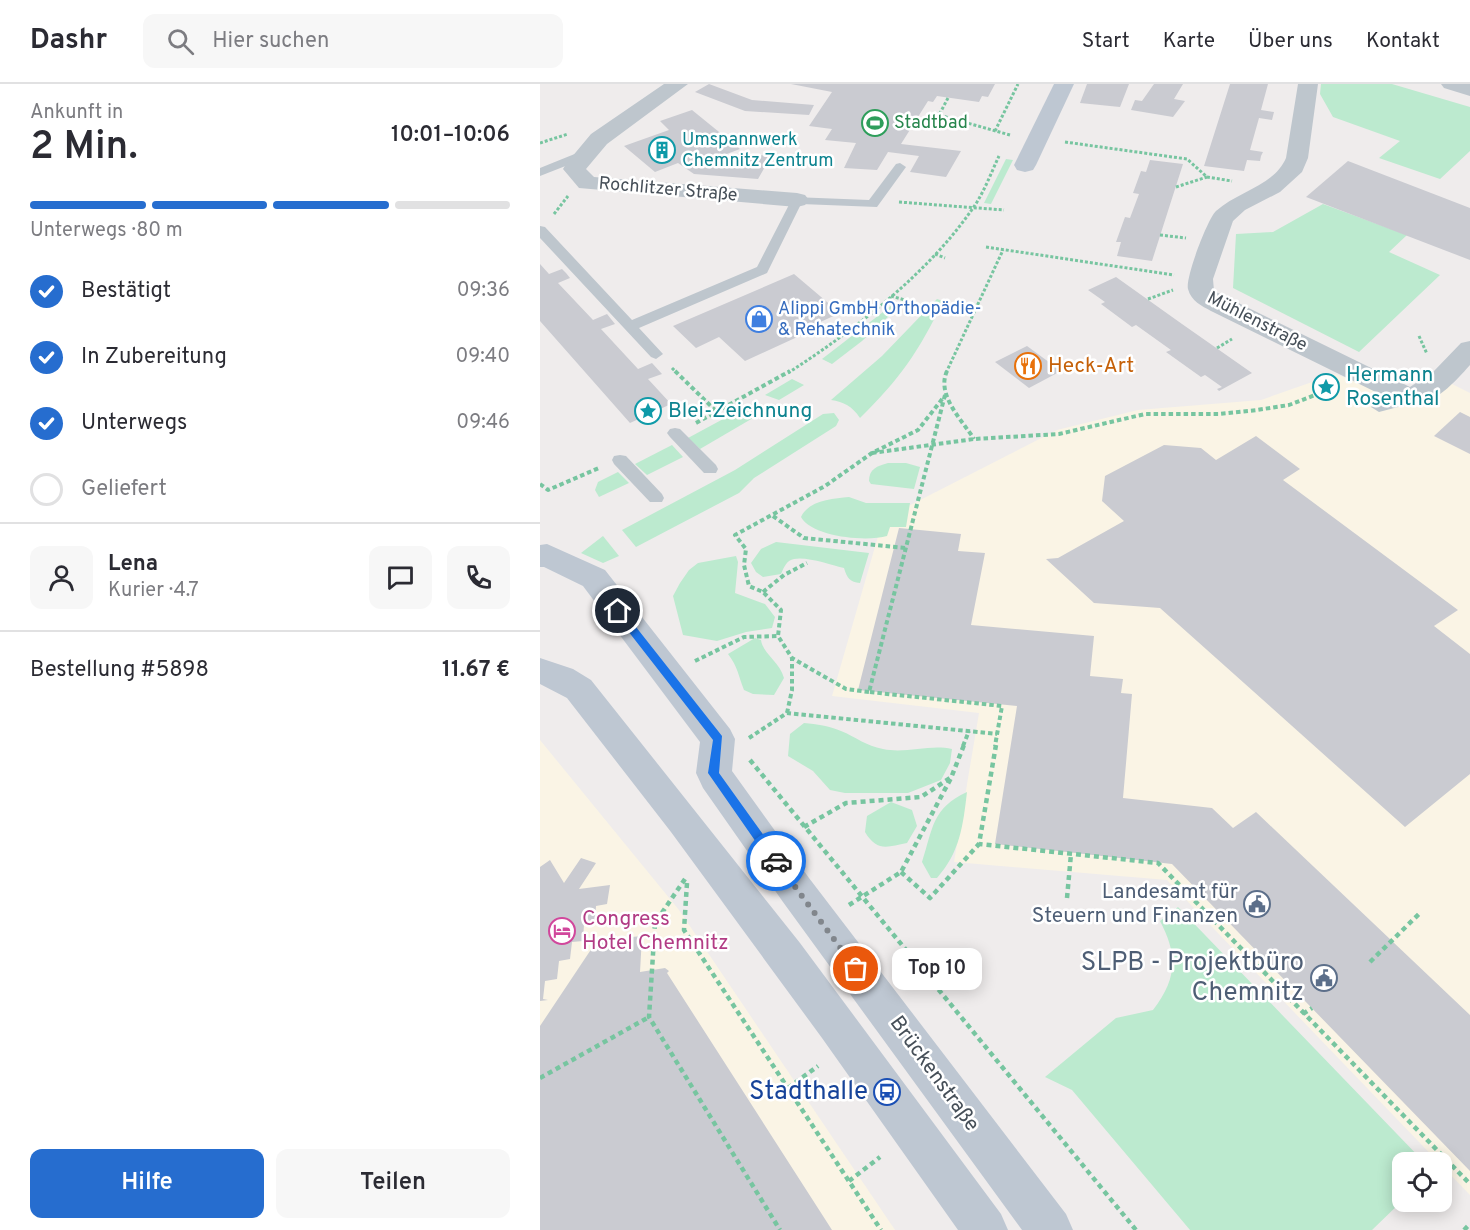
<!DOCTYPE html>
<html lang="de">
<meta charset="utf-8">
<style>
body{margin:0;font-family:Overpass,sans-serif;background:#f7f7f7;color:#2b2b33;height:100vh;display:flex;flex-direction:column;font-size:22px;white-space:nowrap}
*{box-sizing:border-box;margin:0}
p{font-size:20px;color:#7c7c81}
.icon{flex:none;width:33px;height:33px;fill:none;stroke:currentColor;stroke-width:2;stroke-linecap:round;stroke-linejoin:round}
.map{position:relative;flex:1;overflow:hidden}
.sheet{display:flex;flex-direction:column;background:#fff;width:540px}
.sheet>*{flex:none}
.controls{position:absolute;left:852px;top:1068px;display:grid;gap:12px}
.controls a{display:grid;place-items:center;width:60px;height:60px;border-radius:12px;background:#fff;box-shadow:0 3px 15px #0003;font-size:30px}
.pin{position:absolute;display:grid;place-items:center;width:51px;height:51px;color:#fff;margin:-26px;border:3px solid #fff;border-radius:50%;box-shadow:0 2px 6px #0007}
.courier{position:absolute;display:grid;place-items:center;width:60px;height:60px;margin:-30px;border:4px solid #1a73e8;border-radius:50%;background:#fff;color:#222;box-shadow:0 2px 8px #0007}
.bubble{position:absolute;height:42px;border-radius:12px;background:#fff;box-shadow:0 3px 15px #0003;font-size:20px;font-weight:600;line-height:42px;text-align:center}
.summary em{font-style:normal;font-weight:600}
.summary div{display:flex;flex-direction:column-reverse}
.summary{display:flex;align-items:center;justify-content:space-between;height:102px;padding:0 30px}
h1{font-size:39px;font-weight:600;line-height:45px}
.bar{display:grid;grid-template-columns:repeat(4,1fr);gap:9px 6px;align-content:center;height:72px;padding:0 30px}
.bar i{height:8px;border-radius:4px;background:#e1e1e2}
.bar .current{background:#266dcf}
.bar p{grid-column:span 4}
.line{display:flex;align-items:center;gap:15px;padding:0 30px;border-top:2px solid #e1e1e2}
.line div{flex:1}
.round{display:grid;place-items:center;flex:none;width:63px;height:63px;border-radius:12px;background:#f7f7f7}
ol{padding:0 30px;list-style:none}
li{display:flex;align-items:center;gap:18px;height:66px}
li p{margin-inline-start:auto}
li .icon{padding:6px;border-radius:50%;background:#266dcf;color:#fff;stroke-width:4}
li:last-child{color:#7c7c81}
li i{width:33px;height:33px;border:3px solid #e1e1e2;border-radius:50%}
.action{display:flex;gap:12px;margin-top:auto;padding:12px 30px}
.action a{flex:1;height:69px;border-radius:12px;background:#266dcf;color:#fff;font-size:24px;font-weight:600;line-height:69px;text-align:center}
.action a+a{background:#f7f7f7;color:#2b2b33}
header{display:flex;align-items:center;gap:36px;box-sizing:border-box;height:84px;padding:0 30px;background:#fff;border-bottom:2px solid #e1e1e2}
header strong{font-size:28px}
nav{display:flex;gap:33px;margin-inline-start:auto;font-size:21px}
.search{width:420px;height:54px;background:#f7f7f7;display:flex;align-items:center;gap:15px;box-sizing:border-box;padding:0 21px;border-radius:12px;color:#7c7c81;font-size:22px}
main{display:flex;flex:1;min-height:0}
.map>svg:first-child{display:block}
</style>
<header>
<strong>Dashr</strong>
<div class="search"><svg class="icon" aria-label="search" viewBox="0 0 24 24"><circle cx="10" cy="10" r="6"/><path d="M15 15l6 6"/></svg>Hier suchen</div>
<nav><a>Start</a><a>Karte</a><a>Über uns</a><a>Kontakt</a></nav>
</header>
<main>
<section class="sheet">
<div class="summary"><div><h1>2 Min.</h1><p>Ankunft in</p></div><em>10:01–10:06</em></div>
<div class="bar"><i class="current"></i><i class="current"></i><i class="current"></i><i></i><p>Unterwegs · 80 m</p></div>
<ol>
<li><svg class="icon" aria-label="check" viewBox="0 0 24 24"><path d="M5 12l5 5 9-10"/></svg>Bestätigt<p>09:36</p></li>
<li><svg class="icon" aria-label="check" viewBox="0 0 24 24"><path d="M5 12l5 5 9-10"/></svg>In Zubereitung<p>09:40</p></li>
<li><svg class="icon" aria-label="check" viewBox="0 0 24 24"><path d="M5 12l5 5 9-10"/></svg>Unterwegs<p>09:46</p></li>
<li><i></i>Geliefert</li>
</ol>
<div class="line" style="height:108px"><a class="round"><svg class="icon" aria-label="person" viewBox="0 0 24 24"><circle cx="12" cy="8" r="4"/><path d="M4 21q1-7 8-7t8 7"/></svg></a><div><b>Lena</b><p>Kurier · 4.7</p></div><a class="round"><svg class="icon" aria-label="chat" viewBox="0 0 24 24"><path d="M4 5h16v11H9l-5 4z"/></svg></a><a class="round"><svg class="icon" aria-label="phone" viewBox="0 0 24 24"><path d="M5 4h4l2 5-3 2q2 4 5 5l2-3 5 2v4C11 20 4 13 5 4z"/></svg></a></div>
<div class="line" style="height:78px"><div>Bestellung #5898</div><b>11.67 €</b></div>
<div class="action"><a>Hilfe</a><a>Teilen</a></div>
</section>
<div class="map">
<svg width="930" height="1146" viewBox="0 0 930 1146">
<rect width="100%" height="100%" fill="#efecec"/>
<g fill="#faf4e5">
<path d="M795,290L868,315L898,293L930,309V1111L627,796L414,778L439,629L292,612L343,435L517,346L598,326L721,316Z"/>
<path d="M0,656L139,826L355,1146H0Z"/>
</g>
<g fill="#bceacf">
<path d="M781,0H852L930,23V67L900,95L839,74L860,57L793,33L780,10Z"/>
<path d="M466,75L473,76L451,120L444,119Z"/>
<path d="M783,120L867,151L849,168L900,191L819,268L693,204L696,150L733,148Z"/>
<path d="M397,215L403,217C380,266 359,296 320,334C312,322 304,318 291,316L342,272Z"/>
<path d="M356,218L363,219L322,257L292,280L282,275Z"/>
<path d="M252,295L264,301L239,316L225,311Z"/>
<path d="M211,320L217,325L213,334L160,365L148,354Z"/>
<path d="M294,329L299,336L296,342L214,394L199,409L96,463L82,446L195,386L283,330Z"/>
<path d="M132,361L143,373L107,391L95,380Z"/>
<path d="M348,379H366L380,383L374,405L331,400L329,397C329,385 337,382 348,379Z"/>
<path d="M78,388L89,399L59,413L55,406L58,398Z"/>
<path d="M309,413L326,419H370L366,443H350L347,452C326,458 272,453 261,433C269,416 292,415 309,413Z"/>
<path d="M63,452L79,472L63,479L41,469Z"/>
<path d="M236,458L329,469L320,499C310,498 307,494 304,484C292,481 266,472 254,475C247,476 244,483 241,490L223,493L216,488L211,479L221,465Z"/>
<path d="M196,472L198,478L195,509L225,520L235,533L232,544L206,548L177,557L143,551L133,512L140,499L149,486L158,479Z"/>
<path d="M215,554L221,556C223,570 240,578 244,594L234,611L213,610L204,606C198,591 198,583 188,570Z"/>
<path d="M264,639C277,640 289,642 301,647C316,653 326,662 343,665C366,670 389,660 412,665L410,679L401,696L368,709H305L290,706L273,687L248,672L250,650Z"/>
<path d="M427,708C423,742 420,768 397,794H391L382,778C393,744 392,724 427,708Z"/>
<path d="M351,718L372,726L377,742L367,759C347,763 337,768 325,748L327,732Z"/>
<path d="M638,823L884,1078H862V1117L832,1146H650L532,1006L505,993L576,934L613,926C637,895 638,871 620,837Z"/>
</g>
<g fill="#cacbd1">
<path d="M169,0L212,16L274,21L269,31L205,27L155,8Z"/>
<path d="M251,0H455L448,13L442,12L439,18L397,12L393,18L388,17L361,60L421,67L406,93L370,88L379,72L348,68L337,86L304,84L316,59L285,56L292,45L269,42L292,8Z"/>
<path d="M547,0H589L580,23L540,19Z"/>
<path d="M614,0H643L634,15L645,17L633,33L591,26L595,16L602,17Z"/>
<path d="M690,0H728L721,26L734,28L732,36L719,34L710,66L723,68L721,72L720,77L707,76L704,87L664,82Z"/>
<path d="M152,26L200,65L176,74L179,76L196,70L231,72L218,95L154,90L138,79L115,88L84,62L129,46L120,37Z"/>
<path d="M610,76L643,80L612,177L577,172L581,158H576L585,133L590,134L599,110L593,109L601,87L606,88Z"/>
<path d="M808,77L930,124V176L766,113Z"/>
<path d="M0,180L9,190L22,185L26,189L30,194L18,199L53,236L67,230L75,240L61,245L98,285L112,279L122,290L108,295L131,320L90,339L0,237Z"/>
<path d="M254,190L300,229L276,240L279,243L205,277L179,253L156,264L133,242Z"/>
<path d="M576,193L642,240L712,289L679,307L677,305L682,303L665,291L661,293L626,268L631,266L596,241L592,243L561,220L565,218L548,206Z"/>
<path d="M487,262L521,287L489,304L455,278Z"/>
<path d="M920,328L930,333V370L894,352Z"/>
<path d="M716,352L760,385L743,396L918,526L894,542L930,570V690L865,743L620,524L554,519L506,475L518,474L584,437L562,417L565,392L624,361L661,364L676,376Z"/>
<path d="M359,444L421,450L418,467L445,469L431,541L554,552L550,592L583,595L581,609L592,610L583,714L672,724L693,744L716,728L930,931V1087L632,780L455,760L477,622L318,606Z"/>
<path d="M41,774L56,779L39,805L70,801L67,820L56,822L55,838L44,840L43,857L32,858L30,875L19,877L17,895L5,897L3,915L8,916L0,917V783L10,776L24,799Z"/>
<path d="M102,852L100,888L125,884L129,887L127,889L292,1146H0V942L52,864H56L61,856Z"/>
</g>
<g fill="none" stroke-linecap="round" stroke-linejoin="round">
<g stroke="#77c5a0" stroke-width="3" stroke-dasharray="3 2" stroke-linecap="butt">
<path d="M408,14L399,31L470,51"/>
<path d="M455,47L478,0"/>
<path d="M525,58L647,75L667,93L692,97"/>
<path d="M0,59L28,50"/>
<path d="M636,103L667,93"/>
<path d="M359,118L464,126"/>
<path d="M14,130L28,112"/>
<path d="M620,151L646,154"/>
<path d="M446,163L634,191"/>
<path d="M395,170L405,174"/>
<path d="M351,212L365,216"/>
<path d="M608,215L633,206"/>
<path d="M879,252L887,270"/>
<path d="M677,264L692,255"/>
<path d="M132,284L137,289"/>
<path d="M248,289C316,245 392,187 437,118C446,103 452,87 459,72"/>
<path d="M406,289L463,166"/>
</g>
<g stroke="#77c5a0" stroke-width="4" stroke-dasharray="4.5 3" stroke-linecap="butt">
<path d="M135,287L178,329"/>
<path d="M407,287C396,311 422,336 434,355"/>
<path d="M405,311L329,608L462,622L455,662"/>
<path d="M156,339L250,287"/>
<path d="M332,369L434,355L519,350L605,330H679L717,326L749,321L791,305"/>
<path d="M0,400L8,406L59,384"/>
<path d="M233,432L264,454L365,464"/>
<path d="M223,508L244,491L267,479"/>
<path d="M155,577L204,553L238,552"/>
<path d="M329,608L306,605L252,574L238,552L241,526L223,508L209,502L204,481L206,465L195,451L285,402L332,369L378,346L403,314"/>
<path d="M247,629L252,606V574"/>
<path d="M209,654L247,629L457,650"/>
<path d="M423,662L429,647"/>
</g>
<g stroke="#77c5a0" stroke-width="4.5" stroke-dasharray="5 4" stroke-linecap="butt">
<path d="M456,661L439,760L618,779L930,1100"/>
<path d="M210,676L596,1146"/>
<path d="M264,743L306,719L381,713L410,694"/>
<path d="M361,788L390,814L439,760"/>
<path d="M145,795L115,839L109,933L240,1146"/>
<path d="M147,799L144,846L341,1146"/>
<path d="M527,814L531,770"/>
<path d="M309,821L361,788L411,694L424,661"/>
<path d="M830,878L879,830"/>
<path d="M763,930L772,924"/>
<path d="M0,994L109,933"/>
<path d="M248,1004L278,982"/>
<path d="M309,1097L340,1073"/>
<path d="M924,1146L930,1140"/>
</g>
<g fill="#bec6cd" fill-rule="evenodd">
<path d="M47,65L53,69L51,72L0,92V84Z"/>
<path d="M360,79L366,83L337,123L261,120L227,189L99,244L123,270L116,275L111,273L0,154V142L5,143L92,236L217,183L253,113L329,116L356,80Z"/>
<path d="M872,310L879,315L877,318L839,328L831,323L834,320Z"/>
<path d="M135,344L140,345L176,381L178,385L176,389H164L130,353L127,349L130,345Z"/>
<path d="M80,371L86,372L122,410L124,414L122,418H110L74,380L72,376L74,372Z"/>
</g>
<g fill="#bec6cd" fill-rule="evenodd">
<path d="M124,0H148L67,60L46,85L54,93L257,109L265,111L269,116L265,121L257,123L39,104L23,85L26,80L51,50Z"/>
<path d="M758,0H778L768,74L762,88L740,108L705,126L693,137L673,195L674,207L870,303L894,287L921,259L930,257V281C914,299 888,328 862,321L671,227C662,222 651,217 648,205C645,194 668,134 676,127C698,107 734,102 746,74Z"/>
<path d="M901,0H930V12L904,4Z"/>
</g>
<g fill="#bec7d2" fill-rule="evenodd">
<path d="M514,0H534L496,81L493,86L485,88L477,86L474,81Z"/>
<path d="M7,460L65,486L190,645L195,655L192,687L269,794L526,1130L533,1146H482L243,818L163,704L156,689L160,658L43,502L4,483H0V461Z"/>
<path d="M0,574L33,585L51,596L260,859L461,1130L468,1146H418L282,954L131,748L27,614L0,600Z"/>
</g>
</g>
<path fill="#1a73e8" d="M78,523L81,524L182,652L179,689L240,774V781H232L168,689L173,656L74,529V524Z"/>
<g fill="none" stroke-linecap="round" stroke-linejoin="round">
<path stroke="#81868c" stroke-width="6" stroke-dasharray="0 10.8" d="M236,777L316,885"/>
</g>
<defs>
<symbol id="stadium-ring" viewBox="-11 -11 22 22"><circle r="9.5" fill="#fff" stroke="#2e9e5b" stroke-width="1.5"/><path d="M0-5a6.5 5 0 1 0 0 10a6.5 5 0 1 0 0-10ZM-3.5-1.8h7v3.6h-7Z" fill="#2e9e5b"/></symbol>
<symbol id="building-ring" viewBox="-11 -11 22 22"><circle r="9.5" fill="#fff" stroke="#0f9aa8" stroke-width="1.5"/><path d="M-4-6H4V6H1V3H-1V6H-4ZM-2.5-4.3h1.7v1.8h-1.7ZM.8-4.3h1.7v1.8H.8ZM-2.5-1h1.7V.8h-1.7ZM.8-1h1.7V.8H.8Z" fill="#0f9aa8"/></symbol>
<symbol id="shop-ring" viewBox="-11 -11 22 22"><circle r="9.5" fill="#fff" stroke="#3f7fe0" stroke-width="1.5"/><path d="M-5-2.5h2.3a2.7 3.5 0 0 1 5.4 0H5L5.5 6h-11ZM-1.5-2.5h3a1.5 2.3 0 0 0-3 0Z" fill="#3f7fe0"/></symbol>
<symbol id="restaurant-ring" viewBox="-11 -11 22 22"><circle r="9.5" fill="#fff" stroke="#e8710a" stroke-width="1.5"/><path d="M-5-6h1v4h1v-4h1v4h1v-4h1v5L-1.5 .5V6h-2V.5L-5-1ZM5-6V6H3V1.5H1.5Q1.5-4 5-6Z" fill="#e8710a"/></symbol>
<symbol id="sight-ring" viewBox="-11 -11 22 22"><circle r="9.5" fill="#fff" stroke="#0f9aa8" stroke-width="1.5"/><path d="M0-6L1.8-2.2L6-1.7L2.9 1.2L3.7 5.4L0 3.3L-3.7 5.4L-2.9 1.2L-6-1.7L-1.8-2.2Z" fill="#0f9aa8"/></symbol>
<symbol id="civic-ring" viewBox="-11 -11 22 22"><circle r="9.5" fill="#fff" stroke="#5c6f8a" stroke-width="1.5"/><path d="M-.6-6.5H3V-4.5H.6V-3L4-1V1h2V6H-6V1h2V-1L-.6-3ZM-1.2 2.5V6h2.4V2.5Z" fill="#5c6f8a"/></symbol>
<symbol id="hotel-ring" viewBox="-11 -11 22 22"><circle r="9.5" fill="#fff" stroke="#d1479c" stroke-width="1.5"/><path d="M-6-4.5h1.5V1H6V5H4.5V3h-9V5H-6ZM-4 0a1.8 1.8 0 1 1 3.6 0ZM.5 0V-2.5h3Q6-2.5 6 0Z" fill="#d1479c"/></symbol>
<symbol id="bus-ring" viewBox="-11 -11 22 22"><circle r="9.5" fill="#fff" stroke="#1a4fb4" stroke-width="1.5"/><path d="M-5-6H5V4H4V6H2V4H-2V6H-4V4H-5ZM-3.5-4V0h7V-4ZM-3.5 1.2v1.5H-2V1.2ZM2 1.2v1.5H3.5V1.2Z" fill="#1a4fb4"/></symbol>
</defs>
<g fill-rule="evenodd">
<use href="#stadium-ring" x="320" y="24" width="30" height="30"/>
<use href="#building-ring" x="107" y="51" width="30" height="30"/>
<use href="#shop-ring" x="204" y="220" width="30" height="30"/>
<use href="#restaurant-ring" x="473" y="267" width="30" height="30"/>
<use href="#sight-ring" x="771" y="288" width="30" height="30"/>
<use href="#sight-ring" x="93" y="312" width="30" height="30"/>
<use href="#civic-ring" x="702" y="805" width="30" height="30"/>
<use href="#hotel-ring" x="7" y="832" width="30" height="30"/>
<use href="#civic-ring" x="769" y="879" width="30" height="30"/>
<use href="#bus-ring" x="332" y="993" width="30" height="30"/>
</g>
<g text-anchor="middle" dominant-baseline="central" stroke-width="5" stroke-linejoin="round" paint-order="stroke">
<g font-size="18" fill="#27864d" stroke="#fff" text-anchor="start">
<text x="354" y="39">Stadtbad</text>
</g>
<g font-size="18" fill="#0d838f" stroke="#fff" text-anchor="start">
<text x="142" y="56">Umspannwerk<tspan x="142" dy="21">Chemnitz Zentrum</tspan></text>
</g>
<g font-size="18" fill="#464f58" stroke="#fff">
<text transform="translate(128 106) rotate(5)">Rochlitzer Straße</text>
<text transform="translate(717 238) rotate(27)">Mühlenstraße</text>
</g>
<g font-size="18" fill="#366cbe" stroke="#fff" text-anchor="start">
<text x="238" y="225">Alippi GmbH Orthopädie-<tspan x="238" dy="21">&amp; Rehatechnik</tspan></text>
</g>
<g font-size="21" fill="#c56008" stroke="#fff" text-anchor="start">
<text x="508" y="282">Heck-Art</text>
</g>
<g font-size="21" fill="#0d838f" stroke="#fff" text-anchor="start">
<text x="806" y="291">Hermann<tspan x="806" dy="24">Rosenthal</tspan></text>
<text x="128" y="327">Blei-Zeichnung</text>
</g>
<g font-size="21" fill="#4e5e75" stroke="#fff" text-anchor="end">
<text x="698" y="808">Landesamt für<tspan x="698" dy="24">Steuern und Finanzen</tspan></text>
</g>
<g font-size="21" fill="#b23c85" stroke="#fff" text-anchor="start">
<text x="42" y="835">Congress<tspan x="42" dy="24">Hotel Chemnitz</tspan></text>
</g>
<g font-size="21" fill="#464f58" stroke="#fff">
<text transform="translate(394 990) rotate(54)">Brückenstraße</text>
</g>
<g font-size="26" fill="#4e5e75" stroke="#fff" text-anchor="end">
<text x="764" y="879">SLPB - Projektbüro<tspan x="764" dy="30">Chemnitz</tspan></text>
</g>
<g font-size="26" fill="#164399" stroke="#fff" text-anchor="end">
<text x="328" y="1008">Stadthalle</text>
</g>
</g>
</svg>
<div class="controls">
<a><svg class="icon" aria-label="locate" viewBox="0 0 24 24"><circle cx="12" cy="12" r="6"/><path d="M12 2v4M12 18v4M2 12h4M18 12h4"/></svg></a>
</div>
<div class="pin" style="left:316px;top:885px;background:#ea580c"><svg class="icon" aria-label="bag" viewBox="0 0 24 24"><path d="M5 8h14l-1 12H6zM9 8a3 3 0 0 1 6 0"/></svg></div>
<div class="pin" style="left:78px;top:527px;background:#1f2937"><svg class="icon" aria-label="home" viewBox="0 0 24 24"><path d="M3 11l9-7 9 7M6 9v11h12V9"/></svg></div>
<div class="courier" style="left:236px;top:777px"><svg class="icon" aria-label="car" viewBox="0 0 24 24"><path d="M5 17H2v-5l4-1 3-4h7l3 4 3 1v5h-3M9 17h6M6 11h13"/><circle cx="7" cy="17" r="2"/><circle cx="17" cy="17" r="2"/></svg></div>
<div class="bubble" style="left:352px;top:864px;width:90px">Top 10</div>
</div>
</main>
